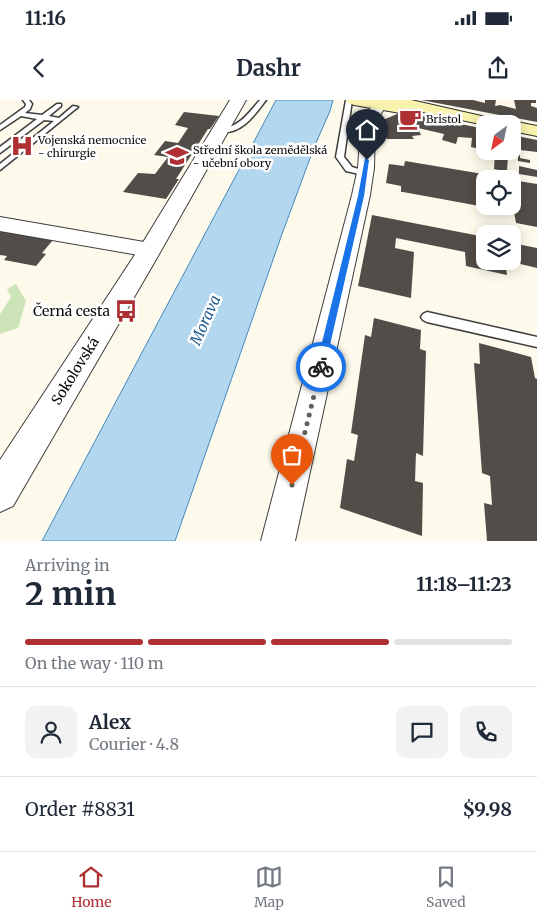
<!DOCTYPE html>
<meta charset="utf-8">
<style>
body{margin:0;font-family:Merriweather,serif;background:#f2f2f3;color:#1f2937;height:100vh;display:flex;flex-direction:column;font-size:19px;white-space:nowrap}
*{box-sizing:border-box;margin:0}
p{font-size:16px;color:#747a83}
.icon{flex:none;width:28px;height:28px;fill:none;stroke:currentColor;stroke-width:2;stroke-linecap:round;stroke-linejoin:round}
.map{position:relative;height:441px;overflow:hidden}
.panel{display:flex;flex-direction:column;background:#fff;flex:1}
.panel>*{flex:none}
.needle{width:32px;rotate:213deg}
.fabs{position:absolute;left:476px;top:15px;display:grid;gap:10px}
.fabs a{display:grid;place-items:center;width:45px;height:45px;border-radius:10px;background:#fff;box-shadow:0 2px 12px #0003;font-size:25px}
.pin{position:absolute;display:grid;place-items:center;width:42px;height:42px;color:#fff;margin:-51px -21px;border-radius:50% 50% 50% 0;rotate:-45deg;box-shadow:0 0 5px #0007}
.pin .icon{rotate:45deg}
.courier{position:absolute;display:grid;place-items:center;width:50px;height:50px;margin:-25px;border:4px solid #1a73e8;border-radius:50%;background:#fff;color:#222;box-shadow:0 1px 6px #0007}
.summary em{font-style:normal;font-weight:700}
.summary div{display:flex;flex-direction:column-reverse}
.summary{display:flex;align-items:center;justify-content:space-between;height:85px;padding:0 25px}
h1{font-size:32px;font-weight:700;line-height:38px}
.bar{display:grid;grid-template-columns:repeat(4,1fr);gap:8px 5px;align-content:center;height:60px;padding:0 25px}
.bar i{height:6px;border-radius:4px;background:#e0e1e3}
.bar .current{background:#ae3032}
.bar p{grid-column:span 4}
.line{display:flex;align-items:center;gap:12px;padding:0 25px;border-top:1px solid #e0e1e3}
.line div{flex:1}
.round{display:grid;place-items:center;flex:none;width:52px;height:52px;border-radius:10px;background:#f2f2f3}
.status{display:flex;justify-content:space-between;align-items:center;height:35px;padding:0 25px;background:#fff;direction:ltr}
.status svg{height:14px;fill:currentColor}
header{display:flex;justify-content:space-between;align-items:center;height:65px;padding:0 25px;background:#fff;font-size:22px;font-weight:700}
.tabs{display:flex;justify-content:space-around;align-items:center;height:70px;border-top:1px solid #e0e1e3;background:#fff;font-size:14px;color:#747a83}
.tabs a{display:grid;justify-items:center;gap:2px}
.tabs .current{color:#ae3032}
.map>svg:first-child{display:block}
</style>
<div class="status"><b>11:16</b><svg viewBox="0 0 49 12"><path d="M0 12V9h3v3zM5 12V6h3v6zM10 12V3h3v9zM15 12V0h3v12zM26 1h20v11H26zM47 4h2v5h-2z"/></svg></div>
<header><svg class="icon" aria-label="back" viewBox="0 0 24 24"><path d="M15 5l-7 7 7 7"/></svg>Dashr<svg class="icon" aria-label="share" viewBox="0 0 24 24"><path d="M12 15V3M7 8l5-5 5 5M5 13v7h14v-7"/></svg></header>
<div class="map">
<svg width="537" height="441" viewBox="0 0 537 441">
<rect width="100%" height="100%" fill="#fdfaeb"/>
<path fill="#cde4b8" d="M16,184L26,201L18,228L0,234V214L11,197L7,189Z"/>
<path fill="#b4d7f0" stroke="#4289c0" d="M276,0H333L330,11L315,45L282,134L175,441H42Z"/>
<g fill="#534d49">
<path d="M421,0H473L485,3V0H496L495,6L500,5L516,9L514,0H536V3H531V6L537,8V22Z"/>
<path d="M184,12L219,16L210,29H208L176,79H179L166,99L123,92L138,73L155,74L168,57L154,55L165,41L178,43L188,28L175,25Z"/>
<path d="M402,12L485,29V50L471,47L472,38L458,37L456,44L442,40L444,34L418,28L421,35L412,36L414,39H387L378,22Z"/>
<path d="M512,35L537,40V52L520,50V58L530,60V63L518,61V57L508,55L507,72L494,69L495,52L503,54V51H512Z"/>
<path d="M405,61L495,76L500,79H485V107L403,92H401V86L386,83L389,64L404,66Z"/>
<path d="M519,66L537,70V77L519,74Z"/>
<path d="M512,80L537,84V127L516,123L514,112L487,107L512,106Z"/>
<path d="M372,115L485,137V161H505L507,175L466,166L465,152L396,138L395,148L414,152L411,198L358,186Z"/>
<path d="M0,130L53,140L42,153L46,154L36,166L4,160L7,156L0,155Z"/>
<path d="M512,143L537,148V168L512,162Z"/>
<path d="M374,218L421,230L420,249L426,251L423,356L416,353L415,381L423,383L422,436L340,408L347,359L354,361L358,335L351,333L365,235L371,237Z"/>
<path d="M479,243L531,257L535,278L537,279V441H487L484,403L492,405L490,376L482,373L474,263L480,264Z"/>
</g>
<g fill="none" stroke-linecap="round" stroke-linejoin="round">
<defs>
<g id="service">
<path d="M23,0H29L32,4L30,9L25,13L42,15L57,4H61V6L49,16L59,18L73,6L78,7L0,70V64L54,21L44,20L0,53V47L37,19L21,16L0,30V25L25,7L26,4Z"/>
<path d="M260,0H266C254,16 241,35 219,32V30C240,26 246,16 260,0Z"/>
<path d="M346,0H352L344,57L352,67L368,72V76L346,71L336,57Z"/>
<path d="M427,212L537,237V247L427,222L423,220L421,217L423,214Z"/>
</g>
<g id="minor">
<path d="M380,0L387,4L375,23L374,68L370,95L295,441H261L352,95L358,68L361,23L375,1Z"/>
<path d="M0,117L150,143L157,145L160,150L157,155L150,157L0,131Z"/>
</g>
<path id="tertiary" d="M230,0H246L158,156L13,406L0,412V360L142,144Z"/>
<path id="secondary" d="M346,0H411L508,22L512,21L537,26V36L512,31V24H485V25L413,10L406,14L354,5L349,3Z"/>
</defs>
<use href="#service" stroke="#3e3e3e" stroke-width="3"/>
<use href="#minor" stroke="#3e3e3e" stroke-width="2"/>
<use href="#tertiary" stroke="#3e3e3e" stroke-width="2"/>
<use href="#secondary" stroke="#2d2d2d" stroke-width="2"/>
<use href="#service" fill="#fff" fill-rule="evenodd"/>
<use href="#minor" fill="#fff" fill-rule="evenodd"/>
<use href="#tertiary" fill="#fff" fill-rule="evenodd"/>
<use href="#secondary" fill="#f8f2ac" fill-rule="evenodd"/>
</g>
<path fill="#1a73e8" d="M365,58L369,60L364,96L325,267L321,272L316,267L358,96Z"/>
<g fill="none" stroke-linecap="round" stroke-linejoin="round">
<path stroke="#605f59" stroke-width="5" stroke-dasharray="0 9" d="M292,385L321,267"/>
</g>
<defs>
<symbol id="cafe-bare" viewBox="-9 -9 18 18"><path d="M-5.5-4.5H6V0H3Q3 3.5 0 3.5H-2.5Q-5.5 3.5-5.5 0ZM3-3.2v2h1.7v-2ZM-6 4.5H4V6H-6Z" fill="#ae3032" stroke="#fff" stroke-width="2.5" paint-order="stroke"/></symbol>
<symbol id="hospital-bare" viewBox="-9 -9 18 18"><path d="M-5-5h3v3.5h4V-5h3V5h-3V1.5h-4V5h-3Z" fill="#ae3032" stroke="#fff" stroke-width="2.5" paint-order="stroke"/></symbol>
<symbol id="school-bare" viewBox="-9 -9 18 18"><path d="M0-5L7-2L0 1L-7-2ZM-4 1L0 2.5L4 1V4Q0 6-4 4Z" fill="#ae3032" stroke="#fff" stroke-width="2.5" paint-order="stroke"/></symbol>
<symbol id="bus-bare" viewBox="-9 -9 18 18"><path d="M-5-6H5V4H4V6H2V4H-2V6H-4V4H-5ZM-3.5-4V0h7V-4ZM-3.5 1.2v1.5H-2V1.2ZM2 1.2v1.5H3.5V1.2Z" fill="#ae3032" stroke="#fff" stroke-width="2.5" paint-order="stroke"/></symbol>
</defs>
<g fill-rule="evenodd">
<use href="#cafe-bare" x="394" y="3" width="32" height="32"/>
<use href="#hospital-bare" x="6" y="30" width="32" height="32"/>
<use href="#school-bare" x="161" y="40" width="32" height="32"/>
<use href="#bus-bare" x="110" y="195" width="32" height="32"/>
</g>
<g text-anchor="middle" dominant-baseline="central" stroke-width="5" stroke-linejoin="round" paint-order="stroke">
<g font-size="11" fill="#0b0b0b" stroke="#fff" text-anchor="start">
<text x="426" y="19">Bristol</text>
<text x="38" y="40">Vojenská nemocnice<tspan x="38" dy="13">- chirurgie</tspan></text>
<text x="193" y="50">Střední škola zemědělská<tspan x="193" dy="13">- učební obory</tspan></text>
</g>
<g font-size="14" fill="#0b0b0b" stroke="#fff" text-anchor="end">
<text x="110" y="211">Černá cesta</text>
</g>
<g font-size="14" fill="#0b0b0b" stroke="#fff">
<text transform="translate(75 271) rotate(-58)">Sokolovská</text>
</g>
<g font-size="15" font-style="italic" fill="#205c91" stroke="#fff">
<text transform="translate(205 220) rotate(-66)">Morava</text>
</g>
</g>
</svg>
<div class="fabs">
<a><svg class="needle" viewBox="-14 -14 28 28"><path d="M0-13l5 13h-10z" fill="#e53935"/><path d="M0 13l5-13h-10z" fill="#747a83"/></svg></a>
<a><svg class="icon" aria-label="locate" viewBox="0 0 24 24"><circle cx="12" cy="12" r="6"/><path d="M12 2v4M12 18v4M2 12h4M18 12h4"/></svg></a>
<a><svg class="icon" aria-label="layers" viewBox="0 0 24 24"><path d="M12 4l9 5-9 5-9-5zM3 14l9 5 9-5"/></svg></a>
</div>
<div class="pin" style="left:292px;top:385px;background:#ea580c"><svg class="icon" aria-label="bag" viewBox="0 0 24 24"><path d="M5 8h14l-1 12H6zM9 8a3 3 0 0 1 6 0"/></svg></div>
<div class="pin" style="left:367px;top:60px;background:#1f2937"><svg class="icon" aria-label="home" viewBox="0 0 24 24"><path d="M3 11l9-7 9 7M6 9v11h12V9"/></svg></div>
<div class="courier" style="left:321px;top:267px"><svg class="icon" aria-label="bike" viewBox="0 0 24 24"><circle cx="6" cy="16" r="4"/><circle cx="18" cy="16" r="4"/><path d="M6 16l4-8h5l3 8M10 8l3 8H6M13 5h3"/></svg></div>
</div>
<section class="panel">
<div class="summary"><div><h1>2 min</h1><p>Arriving in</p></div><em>11:18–11:23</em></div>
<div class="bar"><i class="current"></i><i class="current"></i><i class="current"></i><i></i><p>On the way · 110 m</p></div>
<div class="line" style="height:90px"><a class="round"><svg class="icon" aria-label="person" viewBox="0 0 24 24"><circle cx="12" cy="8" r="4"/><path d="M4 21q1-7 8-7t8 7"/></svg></a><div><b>Alex</b><p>Courier · 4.8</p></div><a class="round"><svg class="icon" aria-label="chat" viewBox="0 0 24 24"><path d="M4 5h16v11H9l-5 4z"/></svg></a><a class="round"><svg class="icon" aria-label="phone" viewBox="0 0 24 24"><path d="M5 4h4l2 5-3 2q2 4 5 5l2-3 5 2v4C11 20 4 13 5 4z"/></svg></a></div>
<div class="line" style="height:65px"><div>Order #8831</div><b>$9.98</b></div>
</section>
<nav class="tabs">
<a class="current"><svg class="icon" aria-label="home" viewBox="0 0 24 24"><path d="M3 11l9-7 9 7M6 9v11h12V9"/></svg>Home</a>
<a><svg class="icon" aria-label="map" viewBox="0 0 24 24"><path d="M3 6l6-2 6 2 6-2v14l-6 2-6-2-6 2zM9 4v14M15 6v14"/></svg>Map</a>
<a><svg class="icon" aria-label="saved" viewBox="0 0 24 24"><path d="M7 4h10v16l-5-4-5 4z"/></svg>Saved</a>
</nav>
